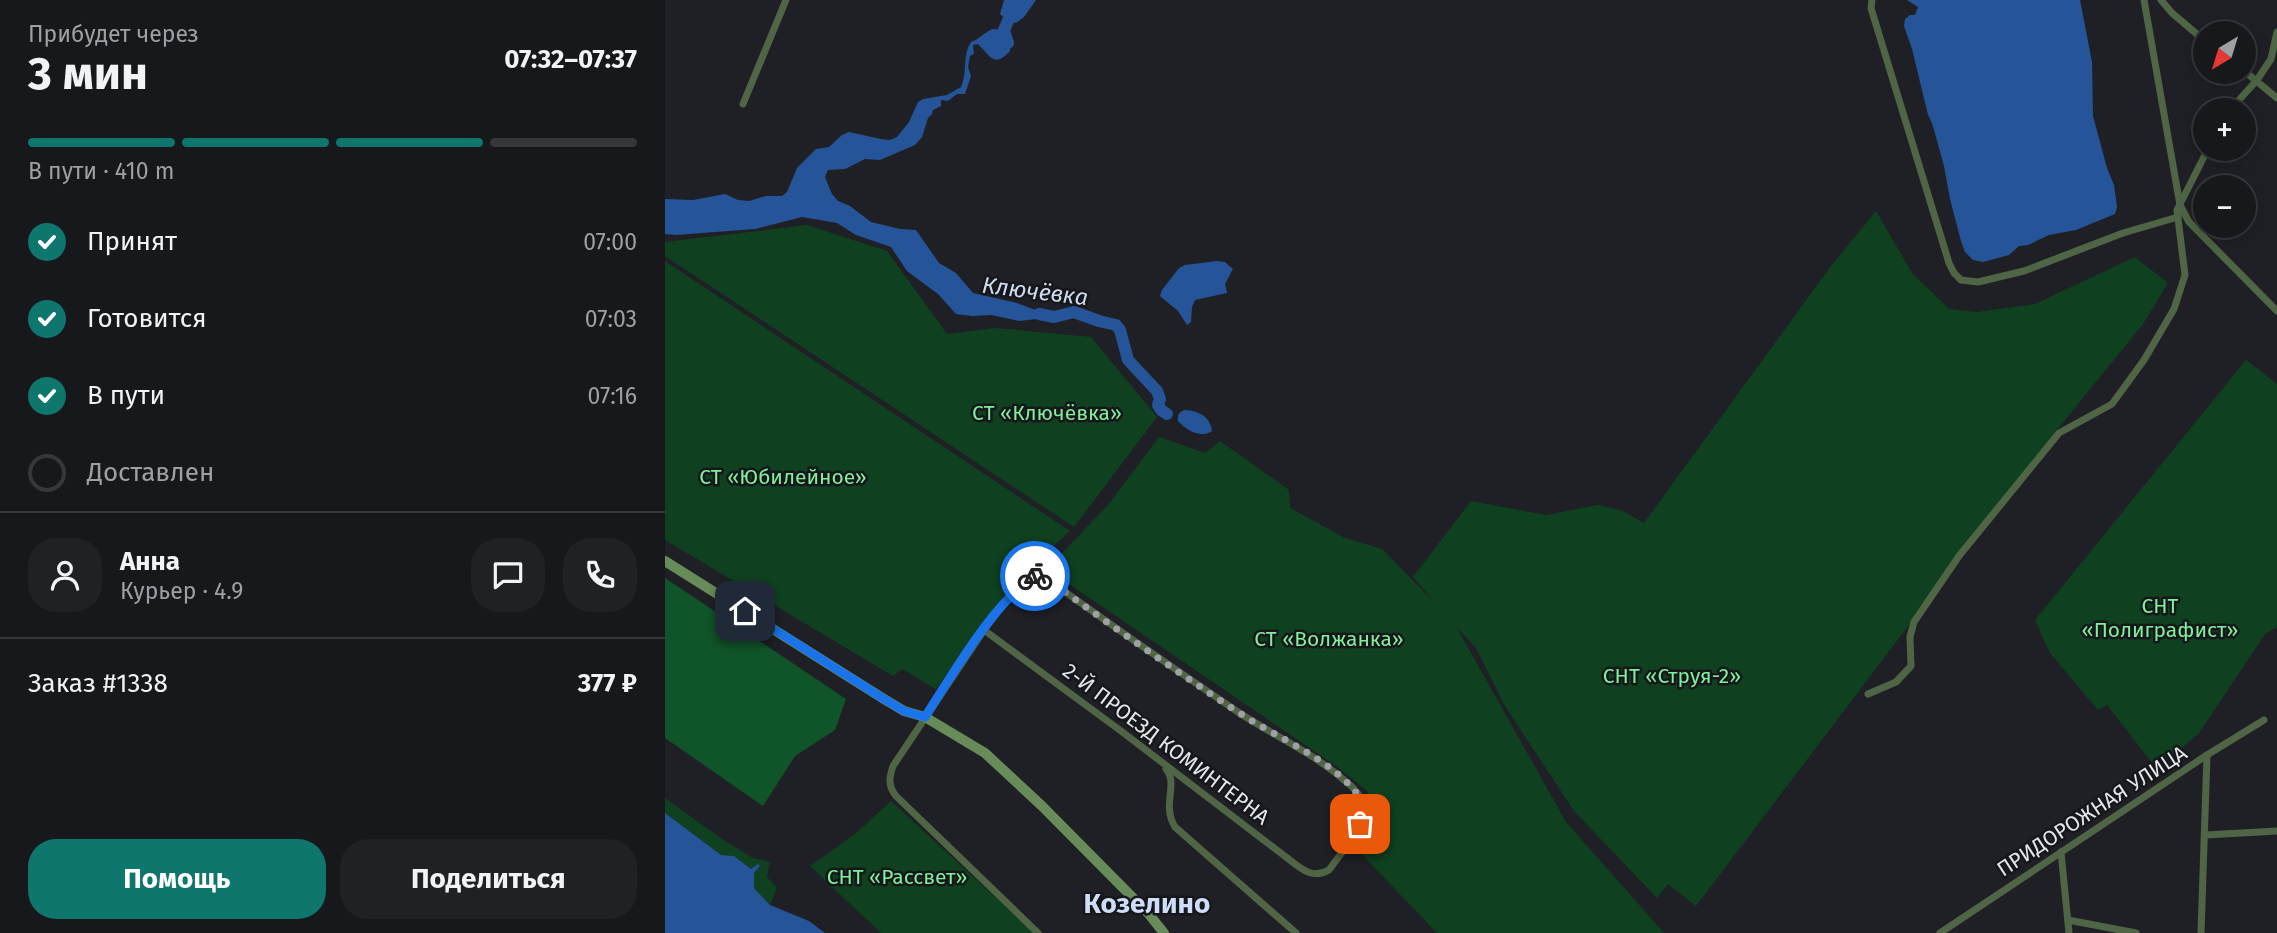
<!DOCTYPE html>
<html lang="ru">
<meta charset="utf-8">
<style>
body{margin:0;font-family:"Fira Sans",sans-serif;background:#202125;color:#f1f3f6;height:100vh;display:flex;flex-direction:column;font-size:26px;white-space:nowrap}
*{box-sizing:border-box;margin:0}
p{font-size:23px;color:#9ea0a3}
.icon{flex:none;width:38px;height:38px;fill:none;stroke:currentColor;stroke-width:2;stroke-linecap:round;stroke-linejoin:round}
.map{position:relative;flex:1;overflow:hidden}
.side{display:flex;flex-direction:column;background:#17181c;width:665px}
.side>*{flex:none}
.needle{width:46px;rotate:218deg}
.controls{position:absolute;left:1528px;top:21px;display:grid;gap:14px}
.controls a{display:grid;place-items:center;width:63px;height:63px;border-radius:50%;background:#17181c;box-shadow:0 4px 18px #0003,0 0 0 2px #36373b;font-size:35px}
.pin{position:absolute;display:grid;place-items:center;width:60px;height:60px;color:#fff;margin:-30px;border-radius:14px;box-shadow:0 4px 10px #0006}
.courier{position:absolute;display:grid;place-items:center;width:70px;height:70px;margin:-35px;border:5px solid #1a73e8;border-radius:50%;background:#fff;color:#222;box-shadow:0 2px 9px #0007}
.summary em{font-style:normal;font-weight:700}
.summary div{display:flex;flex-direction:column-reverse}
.summary{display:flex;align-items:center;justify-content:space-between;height:119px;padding:0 28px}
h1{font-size:46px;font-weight:700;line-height:52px}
.bar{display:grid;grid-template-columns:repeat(4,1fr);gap:10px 7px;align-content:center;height:84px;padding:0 28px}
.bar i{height:9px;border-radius:5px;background:#36373b}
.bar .selected{background:#0f766e}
.bar p{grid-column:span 4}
.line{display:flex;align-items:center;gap:18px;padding:0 28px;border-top:2px solid #36373b}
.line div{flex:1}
.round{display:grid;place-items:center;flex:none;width:74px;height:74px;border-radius:28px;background:#202125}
ol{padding:0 28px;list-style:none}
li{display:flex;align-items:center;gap:21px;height:77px}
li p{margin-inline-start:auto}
li .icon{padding:7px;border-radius:50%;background:#0f766e;color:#fff;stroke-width:4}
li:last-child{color:#9ea0a3}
li i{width:38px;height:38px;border:4px solid #36373b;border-radius:50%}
.button{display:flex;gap:14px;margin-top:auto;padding:14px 28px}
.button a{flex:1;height:80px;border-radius:28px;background:#0f766e;color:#fff;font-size:28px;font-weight:700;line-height:80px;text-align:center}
.button a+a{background:#202125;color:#f1f3f6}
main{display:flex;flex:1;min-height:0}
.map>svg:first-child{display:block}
</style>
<main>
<section class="side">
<div class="summary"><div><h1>3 мин</h1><p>Прибудет через</p></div><em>07:32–07:37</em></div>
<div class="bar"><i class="selected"></i><i class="selected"></i><i class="selected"></i><i></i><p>В пути · 410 m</p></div>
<ol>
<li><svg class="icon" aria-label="check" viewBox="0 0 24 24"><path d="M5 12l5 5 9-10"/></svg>Принят<p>07:00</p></li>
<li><svg class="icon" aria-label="check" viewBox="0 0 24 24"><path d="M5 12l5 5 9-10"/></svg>Готовится<p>07:03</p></li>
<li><svg class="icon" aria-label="check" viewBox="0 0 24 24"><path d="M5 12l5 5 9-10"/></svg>В пути<p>07:16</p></li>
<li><i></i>Доставлен</li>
</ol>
<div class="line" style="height:126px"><a class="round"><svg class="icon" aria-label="person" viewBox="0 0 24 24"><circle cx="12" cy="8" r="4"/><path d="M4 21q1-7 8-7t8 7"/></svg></a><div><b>Анна</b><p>Курьер · 4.9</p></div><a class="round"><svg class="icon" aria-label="chat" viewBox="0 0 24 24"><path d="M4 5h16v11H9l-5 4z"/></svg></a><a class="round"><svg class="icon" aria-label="phone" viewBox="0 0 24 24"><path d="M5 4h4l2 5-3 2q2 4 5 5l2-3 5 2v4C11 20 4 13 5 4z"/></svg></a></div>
<div class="line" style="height:91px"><div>Заказ #1338</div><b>377 ₽</b></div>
<div class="button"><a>Помощь</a><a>Поделиться</a></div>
</section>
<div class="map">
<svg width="1612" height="933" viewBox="0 0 1612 933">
<rect width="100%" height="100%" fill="#1f2025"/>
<g fill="#0f4120">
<path d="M1211,211L1247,273L1284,309L1312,312L1370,304L1470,257L1503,283L1478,324L1391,431L1031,906L1003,884L992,898L909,811L840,706L811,648L784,619L792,628L901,822L999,933H772L689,846L712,811L702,791L671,766L382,569L443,505L494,437L540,453L555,441L624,490L625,508L680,538L717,549L771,604L748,577L806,501L881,515L933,505L958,511L979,523L1166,266Z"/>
<path d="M142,225L222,251L282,334L331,328L426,337L492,417L409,527L0,256V242Z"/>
<path d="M0,261L405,531L347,584L271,689L237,669L228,676L0,540Z"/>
<path d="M1581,360L1612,384V627L1600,634L1534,733L1492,769L1442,705L1433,710L1385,653L1370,620Z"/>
<path d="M0,798L60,841L88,858L105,862L102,877L112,888L105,905L89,888V873L95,866L86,869L69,856L56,855L0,813Z"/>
<path d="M226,801L369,933H216L145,866L190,834Z"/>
</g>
<path fill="#105529" d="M0,578L181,699L170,730L130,756L98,806L0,738Z"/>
<g fill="#255499">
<path d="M339,0H371L359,17L351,23L342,20L335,14Z"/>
<path d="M1242,0H1415L1427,62L1428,116L1442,168L1449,185L1452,207L1450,214L1411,230L1384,235L1363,245L1354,246L1344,255L1318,262L1308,260L1300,252L1296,241L1285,199L1279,166L1267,123L1263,115L1247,49L1239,26L1240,19L1245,15H1250L1253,7Z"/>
<path d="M328,29L341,30L344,35L345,51C329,68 326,57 313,44L308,45L309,54L305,56L303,67L306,76L300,94H292L283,101L276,100V106L268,110L267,114L263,118L257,137L250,145L215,160L200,159L180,169L163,170L160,177L167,194L173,201L185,206L206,222L235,229L251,230L274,263L291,273L308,293L352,303L389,317L354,321L326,315L307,316L291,314L273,294L242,271L226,247L191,235L172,223L137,217L90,229L11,235L0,234V199L28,200L60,194L73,200L84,201L101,196H117L122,192L132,168L151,149L164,147L177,135L184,132L216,139L225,140L232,137L244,122L253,102L258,99L282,95L296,87C303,71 297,56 306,42C315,39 319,32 328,29Z"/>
<path d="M552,261L560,262L568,269L560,284L562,293L530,300L527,307L526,322L522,325L513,311L495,296L497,290L514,268L520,265Z"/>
<path d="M520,410C533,411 545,416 547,431C536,439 521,430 513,421C512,415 514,412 520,410Z"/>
<path d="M0,813L56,855L69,856L86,869L93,864L95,866L89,873V888L105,905L144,921L160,933H0Z"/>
</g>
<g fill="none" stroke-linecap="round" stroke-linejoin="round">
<g stroke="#255499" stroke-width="12">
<path d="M343,43L339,30L352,0"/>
<path d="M374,314L389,317L409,312L434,321L451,325L455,330L463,360L492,391L495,399L493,405L496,410L502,414"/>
</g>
<g stroke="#4f6545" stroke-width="7">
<path d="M1207,0L1206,8L1209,18L1284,263L1289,273L1296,280L1313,282L1359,271L1458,233L1513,217"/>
<path d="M1479,0L1515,205L1524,222L1612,311"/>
<path d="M1496,0L1507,13L1540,41"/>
<path d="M1578,70L1612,98"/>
<path d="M78,104L121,0"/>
<path d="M1565,110L1592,80L1606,59L1612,32"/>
<path d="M319,630L456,731L621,857C635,868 647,880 664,870C675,854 702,824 698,805C696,795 687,786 679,780C648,753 610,736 576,714C508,668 440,621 374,573L347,593L319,630L228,766C224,778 223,786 231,796L373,933"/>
<path d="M1203,694L1231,682L1246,666L1245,637L1249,622L1294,556L1394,433L1447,404L1479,360L1509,309L1520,275L1512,210L1543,149"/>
<path d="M501,769C514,785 496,804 510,827L631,933"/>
<path d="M1541,835L1612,831"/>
<path d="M1396,852L1404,933"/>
<path d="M1403,920L1471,933"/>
<path d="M1275,933L1542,755L1599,720"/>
<path d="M1536,933L1542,755"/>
</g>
<path stroke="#688c59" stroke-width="10" d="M0,561L219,699L239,711L260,717L320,753L377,806L483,913L499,933"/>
</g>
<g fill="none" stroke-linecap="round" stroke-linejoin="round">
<path stroke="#a0a1a5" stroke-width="7" stroke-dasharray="0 12.6" d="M370,576L374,573C441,622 509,670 579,716C614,738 663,759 689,790C699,801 700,811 695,824"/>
<path stroke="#1a73e8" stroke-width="9" d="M80,611L219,699L239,711L260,717C286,677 330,600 370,576"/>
</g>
<g text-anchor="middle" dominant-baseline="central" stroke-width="5" stroke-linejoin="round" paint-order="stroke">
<g font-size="21" fill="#80ef9c" stroke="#15171b">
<text x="382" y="413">СТ «Ключёвка»</text>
<text x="118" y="477">СТ «Юбилейное»</text>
<text x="1495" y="606">СНТ<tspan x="1495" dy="24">«Полиграфист»</tspan></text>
<text x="664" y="639">СТ «Волжанка»</text>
<text x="1007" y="676">СНТ «Струя-2»</text>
<text x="232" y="877">СНТ «Рассвет»</text>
</g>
<g font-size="21" fill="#e5e6ea" stroke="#15171b">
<text transform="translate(501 744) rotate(37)">2-Й ПРОЕЗД КОМИНТЕРНА</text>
<text transform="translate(1427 811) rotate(-33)">ПРИДОРОЖНАЯ УЛИЦА</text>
</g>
<g font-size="23" font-style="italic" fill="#cfdcf0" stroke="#15171b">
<text transform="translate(370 291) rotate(7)">Ключёвка</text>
</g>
<g font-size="28" font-weight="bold" fill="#cfddf8" stroke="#15171b">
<text x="482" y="903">Козелино</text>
</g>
</g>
</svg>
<div class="controls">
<a><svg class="needle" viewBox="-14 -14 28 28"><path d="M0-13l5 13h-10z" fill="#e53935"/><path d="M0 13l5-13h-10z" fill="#9ea0a3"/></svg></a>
<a>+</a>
<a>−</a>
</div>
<div class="pin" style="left:695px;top:824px;background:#ea580c"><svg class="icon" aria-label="bag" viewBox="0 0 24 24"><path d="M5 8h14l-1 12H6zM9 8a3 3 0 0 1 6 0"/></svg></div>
<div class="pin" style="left:80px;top:611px;background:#1f2937"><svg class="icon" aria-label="home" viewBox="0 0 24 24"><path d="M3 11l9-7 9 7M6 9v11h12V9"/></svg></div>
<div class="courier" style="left:370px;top:576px"><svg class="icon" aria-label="bike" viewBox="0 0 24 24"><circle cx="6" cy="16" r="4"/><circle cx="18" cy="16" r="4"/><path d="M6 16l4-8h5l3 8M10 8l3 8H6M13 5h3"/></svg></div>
</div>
</main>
